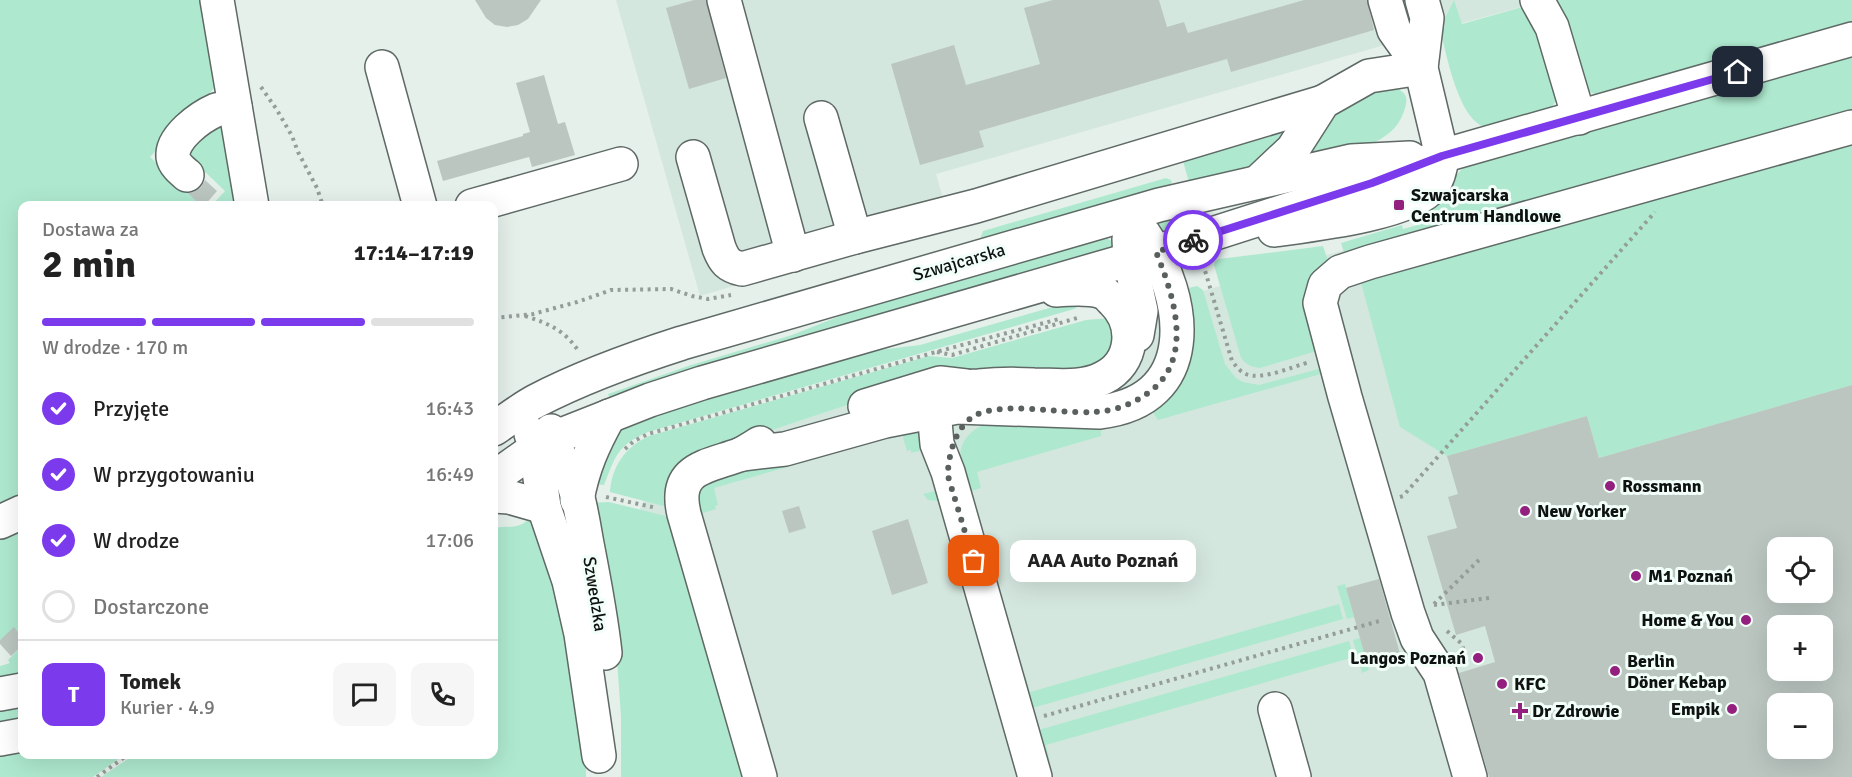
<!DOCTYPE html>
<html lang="pl">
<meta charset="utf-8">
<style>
body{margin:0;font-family:Signika,sans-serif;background:#f6f6f6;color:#222;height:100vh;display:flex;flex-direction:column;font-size:22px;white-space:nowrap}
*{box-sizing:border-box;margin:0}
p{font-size:20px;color:#767676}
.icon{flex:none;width:33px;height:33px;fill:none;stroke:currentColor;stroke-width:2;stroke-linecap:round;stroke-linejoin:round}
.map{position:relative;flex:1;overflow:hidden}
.panel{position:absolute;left:18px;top:201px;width:480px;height:558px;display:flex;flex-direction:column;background:#fff;border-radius:12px;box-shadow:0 6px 24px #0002}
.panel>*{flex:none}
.fabs{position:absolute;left:1767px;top:537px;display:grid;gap:12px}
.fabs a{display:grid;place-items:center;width:66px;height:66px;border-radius:12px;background:#fff;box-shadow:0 6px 24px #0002;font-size:30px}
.pin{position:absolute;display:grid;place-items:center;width:51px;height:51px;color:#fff;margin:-26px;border-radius:12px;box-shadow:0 3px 9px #0006}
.courier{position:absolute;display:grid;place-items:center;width:60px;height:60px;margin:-30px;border:4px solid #7c3aed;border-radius:50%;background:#fff;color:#222;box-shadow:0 2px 8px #0007}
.bubble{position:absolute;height:42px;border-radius:12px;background:#fff;box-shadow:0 6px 24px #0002;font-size:20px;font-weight:700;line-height:42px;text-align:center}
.overview em{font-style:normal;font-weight:700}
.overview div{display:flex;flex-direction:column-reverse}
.overview{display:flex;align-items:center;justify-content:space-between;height:102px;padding:0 24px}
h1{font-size:39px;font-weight:700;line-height:45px}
.bar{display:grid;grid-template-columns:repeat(4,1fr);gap:9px 6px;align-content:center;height:72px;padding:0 24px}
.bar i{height:8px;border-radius:4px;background:#e0e0e0}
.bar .current{background:#7c3aed}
.bar p{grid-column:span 4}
.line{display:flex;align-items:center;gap:15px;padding:0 24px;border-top:2px solid #e0e0e0}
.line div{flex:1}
.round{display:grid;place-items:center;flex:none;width:63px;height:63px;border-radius:12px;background:#f6f6f6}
ol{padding:0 24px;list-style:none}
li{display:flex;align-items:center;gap:18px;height:66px}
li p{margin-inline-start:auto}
li .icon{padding:6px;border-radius:50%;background:#7c3aed;color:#fff;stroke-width:4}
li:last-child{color:#767676}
li i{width:33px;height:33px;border:3px solid #e0e0e0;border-radius:50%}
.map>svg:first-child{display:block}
</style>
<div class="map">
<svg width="1852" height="777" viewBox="0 0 1852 777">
<rect width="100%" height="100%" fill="#e5f0eb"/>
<g fill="#d4e7de" fill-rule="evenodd">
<path d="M616,0H1547L1440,29L936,174L950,222L700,296Z"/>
<path d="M1852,109V777H659L635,522L662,455L1273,270ZM1778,548H1822V592H1778ZM1778,626H1822V670H1778ZM1778,704H1822V748H1778Z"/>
</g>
<g fill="#aee9cf">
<path d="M0,0H209L217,85L150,157L201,205L22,206V504L0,514Z"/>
<path d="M1454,0L1462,24L1533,4L1559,95L1552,107L1547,112C1535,115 1496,128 1487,127C1459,124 1446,52 1440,29L1445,27L1444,20Z"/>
<path d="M1558,0H1852V26L1600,96L1587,91L1559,18Z"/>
<path d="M1852,52V115L1346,259L1341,243L1402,225L1403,229L1425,223L1424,219L1428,218L1425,207L1462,169L1470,164Z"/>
<path d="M1394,87C1405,92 1409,96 1405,108C1394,149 1345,150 1310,157L1308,156L1335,113L1361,93Z"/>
<path d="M214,123L222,126L246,205H212L225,191L201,168L191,164L185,139Z"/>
<path d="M1285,132L1288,134L1256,166L1190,186L1183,161Z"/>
<path d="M1852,138V385L1599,458L1587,416L1447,456L1400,427L1360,279Z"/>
<path d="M1166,178L1171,180L1173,190L979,242L983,231Z"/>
<path d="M1180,212L1185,230L1162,236L1154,226L1157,222Z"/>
<path d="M1105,237L1113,242L1111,251L611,402L608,394L688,366L792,335L883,299Z"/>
<path d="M1323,246L1329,264L1320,350L1260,368C1251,367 1247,365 1241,358L1214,265L1215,261L1219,259Z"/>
<path d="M1197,286L1203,290L1225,364L1236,378L1243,382L1259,385L1326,367L1329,389L1326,390L1321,374L1158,420L1152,411C1180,390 1198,357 1192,321C1190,311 1187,300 1184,289Z"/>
<path d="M1070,302H1086L1074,309L648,432C616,446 616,456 604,485L591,484L616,434L632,421L854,353L920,345Z"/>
<path d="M1110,318L1113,323L1114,348L1093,369L895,389L697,455L671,508L610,492C612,466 625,447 649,436L929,356L952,358L1086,320Z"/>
<path d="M986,423L1101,427V436L977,472L981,488L968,492C959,462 951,440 986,423Z"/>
<path d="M900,424C912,424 920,428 927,437L943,492L944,496L939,501L928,500L923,494L939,490L928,449L911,453V450L907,451L902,434L714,488L718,505L715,506L716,509L700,514V516L697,514C692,498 697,484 713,477Z"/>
<path d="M609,502L674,518L748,777H621V717L616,645L591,503Z"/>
<path d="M533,516L548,541L586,753V777H101L134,755L494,754V528C513,525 516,531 533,516Z"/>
<path d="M22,518V637L14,628L0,640V528Z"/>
<path d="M1345,584L1354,617L1347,619L1337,586Z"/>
<path d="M1339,604L1343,619L1029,709L1021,676L1025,675L1030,692Z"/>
<path d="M1360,638L1369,670L1362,673L1353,640Z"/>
<path d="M1349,641L1354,657L1046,745L1050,762L1045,763L1035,731Z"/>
<path d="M22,646V678L0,682V666L10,663L8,660Z"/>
<path d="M22,703V722L0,726V707Z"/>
<path d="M22,748V754L124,755L93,777H0V751Z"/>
</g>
<g fill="#bbc6c1" fill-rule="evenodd">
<path d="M475,0H541L528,19L518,25L507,27L495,25L486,18Z"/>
<path d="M694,0H706L726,78L689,89L666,8Z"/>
<path d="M1053,0H1159L1167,27L1184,22L1188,33L1304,0H1367L1374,30L1231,72L1227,59L979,131L984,147L920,165L891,64L954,45L966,85L1040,64L1024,8Z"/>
<path d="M544,75L558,124L565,122L575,155L532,167L529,157L443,181L437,161L523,136V134L530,132L516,83Z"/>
<path d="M205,180L217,191L204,206H201L188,193L194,192L201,187Z"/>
<path d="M1852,385V777H1489L1459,673L1495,662L1485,626L1456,635L1427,536L1457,528L1448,497L1458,494L1447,456L1587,416L1599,458ZM1778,548H1822V592H1778ZM1778,626H1822V670H1778ZM1778,704H1822V748H1778Z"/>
<path d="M799,506L806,528L789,533L782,511Z"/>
<path d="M908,519L928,583L892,595L872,531Z"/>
<path d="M1379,579L1401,657L1368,667L1346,588Z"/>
<path d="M14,627L22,637V646L11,656L0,644V640Z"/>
</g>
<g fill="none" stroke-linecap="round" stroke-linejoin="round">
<defs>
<g id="minor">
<path d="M217,0L252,206"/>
<path d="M724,0L793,255"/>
<path d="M1537,0L1552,27L1579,118"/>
<path d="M382,67L420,206"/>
<path d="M821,118L855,237"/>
<path d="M693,157L719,248C724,261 728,266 742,269L855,237L976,206L1323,102"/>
<path d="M187,175C181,170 174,164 173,157C171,138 200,117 216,110C221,108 229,108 235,107"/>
<path d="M1260,180L1293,149L1323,102L1369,76L1421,68L1394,30L1385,0"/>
<path d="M472,206L621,164"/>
<path d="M1274,230C1309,225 1410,214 1432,187C1439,178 1441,166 1442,156L1421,68L1427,18L1422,0"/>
<path d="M1129,239L1130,259L1141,311L1137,335"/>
<path d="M865,406L940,383L966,386"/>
<path d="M494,429C507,420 521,409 536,401C582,377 632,359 682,343L1159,205L1351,161L1410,158"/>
<path d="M551,431L546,441L539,471L544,507L569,581L581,634L599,756"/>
<path d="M531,434C545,440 554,448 562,460C578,484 582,516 587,544C594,580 601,616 605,653"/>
<path d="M760,443C753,447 746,452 739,455C706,467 673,468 684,514L760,777"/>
<path d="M742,454L785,449L885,421L957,407L1099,412C1200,401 1189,299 1144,234"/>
<path d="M494,478L546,441L650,400L702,383L1156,252L1372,183L1442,156L1852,39"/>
<path d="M494,496L509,497L544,507"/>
<path d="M577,500C583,467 593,445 609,416"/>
<path d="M0,522L22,512"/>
<path d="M0,694L22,690"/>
<path d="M1275,709L1294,777"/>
<path d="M0,739L22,735"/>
<path d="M1035,777L948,472L937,444L934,411C938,405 942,397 948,393C956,387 969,386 979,386C998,384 1016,384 1034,385C1057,385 1082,389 1103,378C1134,363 1137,324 1113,301C1110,298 1106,293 1102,292C1091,288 1069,289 1056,290"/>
<path d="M1470,777L1440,673L1417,638L1408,613L1345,397L1320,303L1325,285L1340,272L1370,262L1852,127"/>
</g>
</defs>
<use href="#minor" stroke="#5f6965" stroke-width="36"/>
<g stroke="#959d99" stroke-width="4" stroke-dasharray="3 4.5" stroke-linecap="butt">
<path d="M261,87L277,110L292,136L298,152L317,188L323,206"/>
<path d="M1203,264L1232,361C1236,366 1239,371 1246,374C1261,381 1294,366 1310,362"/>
<path d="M525,316C548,323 566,331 579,352"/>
<path d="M494,318L533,314L577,302L611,290L671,289L692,296L708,299L731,295"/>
<path d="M937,352L952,355L1077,318"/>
<path d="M625,449L634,441L648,434L936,352L1059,319"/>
<path d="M606,497L657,508"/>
<path d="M1400,497L1403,496L1655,212"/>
<path d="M1434,604L1479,560"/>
<path d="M1434,605L1489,598"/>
<path d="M1447,631L1462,644L1466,661"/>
<path d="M1044,716L1383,620"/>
<path d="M97,777L129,754"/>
</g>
<use href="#minor" stroke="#fff" stroke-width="33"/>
</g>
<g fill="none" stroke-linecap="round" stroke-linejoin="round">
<path stroke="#59605d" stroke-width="6" stroke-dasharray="0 10.8" d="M974,561C967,540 961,518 954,496C952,488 947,478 948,470C950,449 957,425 976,415C1001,403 1047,411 1075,412C1104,413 1124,410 1148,393C1195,360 1174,296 1156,252L1193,240"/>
<path stroke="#7c3aed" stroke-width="8" d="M1193,240L1372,183L1442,156L1738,72"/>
</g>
<g fill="#93207f" stroke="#f2fef8" stroke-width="2">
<rect x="1393" y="199" width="12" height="12" rx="3"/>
<circle cx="1610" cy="486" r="6"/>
<circle cx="1525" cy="511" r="6"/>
<circle cx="1636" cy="576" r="6"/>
<circle cx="1746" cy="620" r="6"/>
<circle cx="1478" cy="658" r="6"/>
<circle cx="1615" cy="671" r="6"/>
<circle cx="1502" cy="684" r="6"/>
<circle cx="1732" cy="709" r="6"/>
<path d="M1517 702h6v6h6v6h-6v6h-6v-6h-6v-6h6z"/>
</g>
<g text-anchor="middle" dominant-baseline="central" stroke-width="6" stroke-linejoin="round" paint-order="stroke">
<g font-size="18" font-weight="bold" fill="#0e1210" stroke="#f2fef8" text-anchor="start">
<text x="1411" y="195">Szwajcarska<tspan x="1411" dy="21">Centrum Handlowe</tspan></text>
<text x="1622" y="486">Rossmann</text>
<text x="1537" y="511">New Yorker</text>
<text x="1648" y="576">M1 Poznań</text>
<text x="1734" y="620" text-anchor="end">Home &amp; You</text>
<text x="1466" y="658" text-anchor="end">Langos Poznań</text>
<text x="1627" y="661">Berlin<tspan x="1627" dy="21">Döner Kebap</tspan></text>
<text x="1514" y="684">KFC</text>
<text x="1720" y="709" text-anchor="end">Empik</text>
<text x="1532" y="711">Dr Zdrowie</text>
</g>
<g font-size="18" fill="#0e1210" stroke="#f2fef8">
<text transform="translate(959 262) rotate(-16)">Szwajcarska</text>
<text transform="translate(595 594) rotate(81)">Szwedzka</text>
</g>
</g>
</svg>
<div class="fabs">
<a><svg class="icon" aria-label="locate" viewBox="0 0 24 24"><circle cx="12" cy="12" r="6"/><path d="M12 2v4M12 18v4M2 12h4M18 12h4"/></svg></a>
<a>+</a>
<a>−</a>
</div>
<div class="pin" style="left:974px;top:561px;background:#ea580c"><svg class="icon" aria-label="bag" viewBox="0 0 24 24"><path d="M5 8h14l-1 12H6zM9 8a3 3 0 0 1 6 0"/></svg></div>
<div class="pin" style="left:1738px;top:72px;background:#1f2937"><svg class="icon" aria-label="home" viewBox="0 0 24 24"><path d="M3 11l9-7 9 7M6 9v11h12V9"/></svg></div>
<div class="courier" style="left:1193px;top:240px"><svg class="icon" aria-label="bike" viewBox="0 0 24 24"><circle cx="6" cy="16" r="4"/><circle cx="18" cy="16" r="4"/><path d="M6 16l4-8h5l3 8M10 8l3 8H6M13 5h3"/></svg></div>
<div class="bubble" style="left:1010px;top:540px;width:186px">AAA Auto Poznań</div>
<section class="panel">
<div class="overview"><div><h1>2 min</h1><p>Dostawa za</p></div><em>17:14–17:19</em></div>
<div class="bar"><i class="current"></i><i class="current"></i><i class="current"></i><i></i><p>W drodze · 170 m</p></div>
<ol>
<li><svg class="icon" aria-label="check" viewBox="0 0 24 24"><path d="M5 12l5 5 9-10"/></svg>Przyjęte<p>16:43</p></li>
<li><svg class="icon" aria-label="check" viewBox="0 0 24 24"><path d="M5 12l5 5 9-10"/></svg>W przygotowaniu<p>16:49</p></li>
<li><svg class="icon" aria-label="check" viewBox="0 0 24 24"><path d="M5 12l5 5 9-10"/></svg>W drodze<p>17:06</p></li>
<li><i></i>Dostarczone</li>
</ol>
<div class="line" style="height:108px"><b class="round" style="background:#7c3aed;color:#fff">T</b><div><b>Tomek</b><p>Kurier · 4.9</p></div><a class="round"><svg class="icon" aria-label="chat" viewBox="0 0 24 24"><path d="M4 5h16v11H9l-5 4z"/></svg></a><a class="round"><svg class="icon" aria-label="phone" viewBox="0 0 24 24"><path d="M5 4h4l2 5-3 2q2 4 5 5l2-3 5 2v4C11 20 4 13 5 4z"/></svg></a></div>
</section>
</div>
